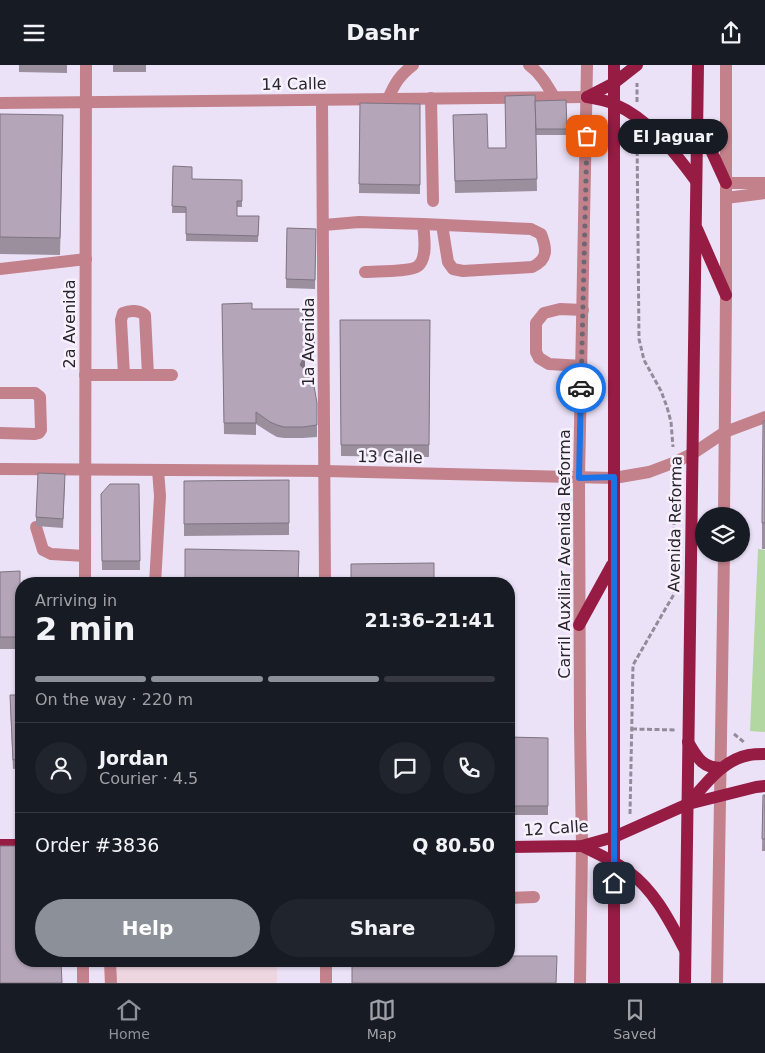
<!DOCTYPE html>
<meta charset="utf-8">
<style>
body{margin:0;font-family:"DejaVu Sans",sans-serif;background:#20242c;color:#f1f3f6;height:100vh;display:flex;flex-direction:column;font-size:19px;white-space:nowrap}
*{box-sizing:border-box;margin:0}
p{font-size:16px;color:#9ea1a6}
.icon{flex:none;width:28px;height:28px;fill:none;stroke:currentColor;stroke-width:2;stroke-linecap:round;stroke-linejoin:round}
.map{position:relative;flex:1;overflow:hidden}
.drawer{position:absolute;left:15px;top:512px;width:500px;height:390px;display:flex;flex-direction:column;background:#171b24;border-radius:20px;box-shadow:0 1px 4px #0004}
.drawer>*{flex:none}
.buttons{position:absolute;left:695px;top:442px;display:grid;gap:10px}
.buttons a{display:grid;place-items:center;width:55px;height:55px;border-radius:50%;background:#171b24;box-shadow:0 1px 4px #0004;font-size:25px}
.pin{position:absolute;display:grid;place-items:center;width:42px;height:42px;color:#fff;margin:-21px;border-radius:10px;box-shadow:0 2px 8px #0006}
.courier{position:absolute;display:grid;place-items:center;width:50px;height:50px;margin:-25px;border:4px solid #1a73e8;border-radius:50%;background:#fff;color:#222;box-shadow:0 1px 6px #0007}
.bubble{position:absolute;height:35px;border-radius:18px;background:#171b24;box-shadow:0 1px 4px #0004;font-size:16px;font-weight:800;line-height:35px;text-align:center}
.headline em{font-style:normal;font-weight:800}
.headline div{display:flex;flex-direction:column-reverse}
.headline{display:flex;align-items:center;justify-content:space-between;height:85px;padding:0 20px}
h1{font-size:32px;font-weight:800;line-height:38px}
.bar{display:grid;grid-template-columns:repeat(4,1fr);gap:8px 5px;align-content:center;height:60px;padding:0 20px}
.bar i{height:6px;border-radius:4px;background:#363941}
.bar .current{background:#8c9099}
.bar p{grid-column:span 4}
.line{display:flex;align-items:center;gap:12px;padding:0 20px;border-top:1px solid #363941}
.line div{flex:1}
.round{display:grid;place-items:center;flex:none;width:52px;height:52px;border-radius:26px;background:#20242c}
.button{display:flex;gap:10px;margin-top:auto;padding:10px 20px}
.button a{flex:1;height:58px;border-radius:30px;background:#8c9099;color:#fff;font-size:20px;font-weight:800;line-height:58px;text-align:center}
.button a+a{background:#20242c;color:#f1f3f6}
header{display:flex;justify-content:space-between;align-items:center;height:65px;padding:0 20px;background:#171b24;font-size:22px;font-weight:800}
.menu{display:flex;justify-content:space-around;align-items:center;height:70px;border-top:1px solid #363941;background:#171b24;font-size:14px;color:#9ea1a6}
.menu a{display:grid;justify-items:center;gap:2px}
.menu .current{color:#8c9099}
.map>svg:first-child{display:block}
</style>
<header><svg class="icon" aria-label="menu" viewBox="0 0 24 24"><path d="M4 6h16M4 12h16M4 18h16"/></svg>Dashr<svg class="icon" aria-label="share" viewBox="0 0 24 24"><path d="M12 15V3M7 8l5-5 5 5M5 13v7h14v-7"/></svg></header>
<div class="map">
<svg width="765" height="918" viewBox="0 0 765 918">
<rect width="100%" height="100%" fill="#ece2f8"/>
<rect fill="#eed6e0" x="104" y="896" width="173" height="22"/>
<path fill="#b3d7a0" d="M758,484L765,485V667L750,666Z"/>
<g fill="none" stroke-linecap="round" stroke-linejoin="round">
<g stroke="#928b9a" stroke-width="3" stroke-dasharray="5 2.5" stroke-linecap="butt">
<path d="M637,37V18"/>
<path d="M637,71L639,274L644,295L661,326L667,342L671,357L673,382"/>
<path d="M632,664L677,665"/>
<path d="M734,669L745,678"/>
<path d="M630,749L633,600L674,529V411"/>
</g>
<g stroke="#c3818c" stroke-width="12">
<path d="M529,0C541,9 547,20 554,32"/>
<path d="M431,33L433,136"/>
<path d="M388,34C395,18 399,11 413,0"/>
<path d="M322,35L325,519"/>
<path d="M0,38L587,32"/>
<path d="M726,118H765"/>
<path d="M726,133L765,128"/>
<path d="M423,159L531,164L541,169C547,184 548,195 532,202L463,206L453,204L448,197L442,160"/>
<path d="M324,160L359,157L423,159C424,170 428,193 418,201C411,207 375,206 365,207"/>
<path d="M0,204L86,194"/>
<path d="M582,301L549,299L539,293L536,287V258L544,248L560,244L583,245"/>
<path d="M85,310H172"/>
<path d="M124,310L121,255L123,248C130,245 139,245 145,250L148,310"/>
<path d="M0,328H35L40,332L41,365L39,368L35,369L0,368"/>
<path d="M0,404L325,406L614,413L649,407L673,398L692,389L725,367L765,352"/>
<path d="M724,451L726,230V0"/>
<path d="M36,462L43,485L51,489L85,491"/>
<path d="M85,519L86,0"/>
<path d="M155,519L160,431L158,405"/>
<path d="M509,833L534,832"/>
<path d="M110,896L111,918"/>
<path d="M326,896V918"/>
<path d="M83,918V896"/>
<path d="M580,918L582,781L580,663L579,413L587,0"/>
<path d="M717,918L724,489"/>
</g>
<g stroke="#961c44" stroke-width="12">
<path d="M587,32C596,34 606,35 614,39C649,54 674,86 696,116"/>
<path d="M587,32L614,18L637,0"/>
<path d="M699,59L726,118"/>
<path d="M697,164L726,230"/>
<path d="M579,560L612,500"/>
<path d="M688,677C697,692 702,703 721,703"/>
<path d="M688,739C705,720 722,695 749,690C754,689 760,689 765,689"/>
<path d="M0,780H21"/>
<path d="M582,781C598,789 615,796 629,807C655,826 670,857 685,885"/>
<path d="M509,782L582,781L614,772L688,739L756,722L765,721"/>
<path d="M614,918V0"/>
<path d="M685,918L698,0"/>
</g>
</g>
<g fill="#9b8f9e">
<path d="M19,0H67V8L19,7Z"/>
<rect x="113" y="0" width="33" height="7"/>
<path d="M566,35L567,70H536L537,126L455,128L453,50L488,83H506L535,36Z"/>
<path d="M360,38L420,39V129L359,128Z"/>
<path d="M0,49L63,66L60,190L0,189Z"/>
<path d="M173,101L192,114L242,115V142H237V151H259L258,177L186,176V148H172Z"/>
<path d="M287,163L316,164L315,224L286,223Z"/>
<path d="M222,239L252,244L315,270V279L311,289H305V302L304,304L317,338V372L303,373H284L277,372L270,368L256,359V370L224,369Z"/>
<path d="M340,255H430L429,392L341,391Z"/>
<path d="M765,355V484H762V458Z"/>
<path d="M289,415V470L184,471V416Z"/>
<path d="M65,418L63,463L36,461V452Z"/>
<path d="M139,419L140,505H102L101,429Z"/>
<path d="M0,507L20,525H21V576H20V584H0Z"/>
<path d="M21,630V703L13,704L10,639Z"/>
<path d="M509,672L548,673V750H509Z"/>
<path d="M763,730H765V786H762Z"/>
</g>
<g fill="#7e7481">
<path d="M315,258V279L311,289V278Z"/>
<path d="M305,277V302L300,312V300Z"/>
</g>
<g fill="#b4a6b8" stroke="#7e7481">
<path d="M535,30L537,114L455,116L453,50L487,49L488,83H506L505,31Z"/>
<path d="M566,35L567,64H536L535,36Z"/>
<path d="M360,38L420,39V120L359,119Z"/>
<path d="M0,49L63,50L60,173L0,172Z"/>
<path d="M173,101L192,102V114L242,115V136H237V151H259L258,171L186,169V142L172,141Z"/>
<path d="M287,163L316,164L315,215L286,214Z"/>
<path d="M252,238V244H310L315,258V267L311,278L305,277V290L300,300L306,306L310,313L314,321L317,338V360L303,362H284L277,360L270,357L256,347V358H224L222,239Z"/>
<path d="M340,255H430L429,380H341Z"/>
<path d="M765,355V458H762L763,357Z"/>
<path d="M38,408L65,409L63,454L36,452Z"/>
<path d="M289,415V458L184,459V416Z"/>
<path d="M110,419H139L140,496H102L101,429Z"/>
<path d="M185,484L299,486L298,519H185Z"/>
<path d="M434,498V519H351V499Z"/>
<path d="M20,506V525H21V564H20V572H0V507Z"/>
<path d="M10,630H21V694L13,695Z"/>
<path d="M509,672L548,673V741H509Z"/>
<path d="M763,730H765V774H762Z"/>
<path d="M0,781H21V896H61L62,918H0Z"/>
<path d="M509,891H557L556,918H352V896H509Z"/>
</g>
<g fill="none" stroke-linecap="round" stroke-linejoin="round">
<path stroke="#6d6673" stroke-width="5" stroke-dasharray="0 9" d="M581,323L587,71"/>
<path stroke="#1a73e8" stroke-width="6" d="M581,323L579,413L614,412V818"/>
</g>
<g text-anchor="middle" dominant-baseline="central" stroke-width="5" stroke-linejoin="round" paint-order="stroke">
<g font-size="16" fill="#28242c" stroke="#f7f1fe">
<text transform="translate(294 19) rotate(-1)">14 Calle</text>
<text transform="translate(69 259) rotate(-90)">2a Avenida</text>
<text transform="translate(308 277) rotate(-90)">1a Avenida</text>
<text transform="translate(390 392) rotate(1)">13 Calle</text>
<text transform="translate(675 459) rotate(-89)">Avenida Reforma</text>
<text transform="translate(564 489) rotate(-90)">Carril Auxiliar Avenida Reforma</text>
<text transform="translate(556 763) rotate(-4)">12 Calle</text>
</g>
</g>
</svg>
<div class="buttons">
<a><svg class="icon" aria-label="layers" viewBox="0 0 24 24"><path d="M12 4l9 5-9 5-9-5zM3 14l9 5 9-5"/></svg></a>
</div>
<div class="pin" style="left:587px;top:71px;background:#ea580c"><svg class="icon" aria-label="bag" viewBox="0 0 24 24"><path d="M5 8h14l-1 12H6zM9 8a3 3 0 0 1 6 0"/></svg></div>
<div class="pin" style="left:614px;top:818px;background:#1f2937"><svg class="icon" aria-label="home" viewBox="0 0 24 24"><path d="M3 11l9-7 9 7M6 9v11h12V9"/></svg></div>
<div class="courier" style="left:581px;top:323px"><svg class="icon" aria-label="car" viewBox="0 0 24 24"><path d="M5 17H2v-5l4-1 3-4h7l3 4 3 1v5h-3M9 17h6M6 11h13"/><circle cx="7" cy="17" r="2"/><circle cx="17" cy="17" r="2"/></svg></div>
<div class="bubble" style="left:618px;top:54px;width:110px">El Jaguar</div>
<section class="drawer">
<div class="headline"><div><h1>2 min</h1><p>Arriving in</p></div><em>21:36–21:41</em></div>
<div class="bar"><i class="current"></i><i class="current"></i><i class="current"></i><i></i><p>On the way · 220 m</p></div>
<div class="line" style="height:90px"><a class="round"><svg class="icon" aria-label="person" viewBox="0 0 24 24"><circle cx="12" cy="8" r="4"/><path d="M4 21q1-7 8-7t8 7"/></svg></a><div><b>Jordan</b><p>Courier · 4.5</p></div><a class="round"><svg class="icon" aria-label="chat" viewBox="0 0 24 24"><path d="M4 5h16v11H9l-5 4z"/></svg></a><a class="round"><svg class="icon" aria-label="phone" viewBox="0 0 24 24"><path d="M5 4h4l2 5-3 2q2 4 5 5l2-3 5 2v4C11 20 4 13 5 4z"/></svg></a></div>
<div class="line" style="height:65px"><div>Order #3836</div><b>Q 80.50</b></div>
<div class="button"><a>Help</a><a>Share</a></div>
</section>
</div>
<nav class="menu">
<a class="current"><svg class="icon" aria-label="home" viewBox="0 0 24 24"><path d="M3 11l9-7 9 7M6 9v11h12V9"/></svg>Home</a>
<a><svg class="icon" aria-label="map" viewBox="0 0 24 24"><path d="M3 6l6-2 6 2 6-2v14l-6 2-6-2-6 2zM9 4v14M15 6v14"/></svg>Map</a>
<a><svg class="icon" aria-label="saved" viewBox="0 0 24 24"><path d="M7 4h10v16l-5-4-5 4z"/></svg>Saved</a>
</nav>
